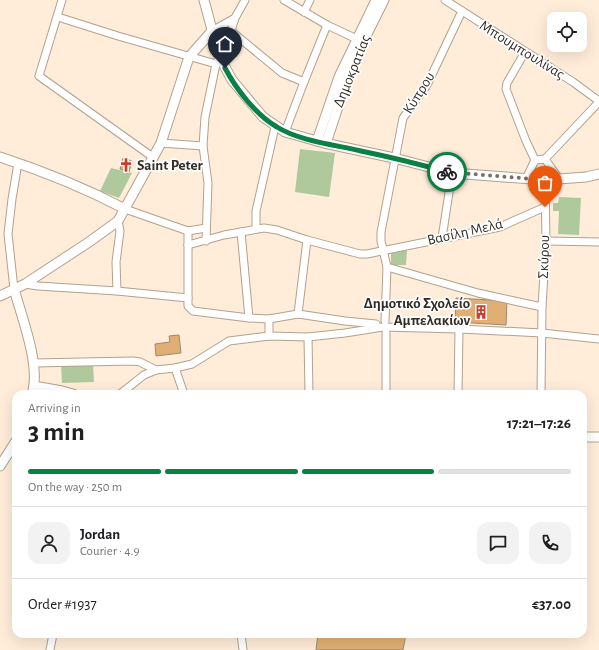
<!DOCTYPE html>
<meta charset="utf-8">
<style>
body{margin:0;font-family:"Alegreya Sans",sans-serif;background:#f2f2f2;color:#202124;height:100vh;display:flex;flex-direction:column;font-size:15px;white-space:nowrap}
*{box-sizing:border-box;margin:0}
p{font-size:13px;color:#757577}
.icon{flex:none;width:22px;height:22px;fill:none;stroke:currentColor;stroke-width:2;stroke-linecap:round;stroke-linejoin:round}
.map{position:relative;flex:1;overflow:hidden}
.panel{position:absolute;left:12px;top:390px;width:575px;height:248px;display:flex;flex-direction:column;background:#fff;border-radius:12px;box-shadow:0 4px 16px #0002}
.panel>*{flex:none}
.buttons{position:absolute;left:547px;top:12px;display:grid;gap:8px}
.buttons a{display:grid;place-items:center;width:40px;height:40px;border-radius:8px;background:#fff;box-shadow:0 4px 16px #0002;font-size:20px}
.pin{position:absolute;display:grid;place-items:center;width:34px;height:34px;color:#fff;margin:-41px -17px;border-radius:50% 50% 50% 0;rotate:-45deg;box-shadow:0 0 4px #0007}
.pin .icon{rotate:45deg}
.courier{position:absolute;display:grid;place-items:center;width:40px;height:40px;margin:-20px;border:3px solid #0b8043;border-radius:50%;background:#fff;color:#222;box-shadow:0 1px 5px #0007}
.overview em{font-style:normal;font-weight:600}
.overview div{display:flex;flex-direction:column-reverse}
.overview{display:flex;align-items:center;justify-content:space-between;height:68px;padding:0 16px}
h1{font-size:26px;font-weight:600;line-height:30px}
.bar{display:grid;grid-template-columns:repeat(4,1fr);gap:6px 4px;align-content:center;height:48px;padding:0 16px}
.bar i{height:5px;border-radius:3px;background:#e0e0e0}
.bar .on{background:#0b8043}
.bar p{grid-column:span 4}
.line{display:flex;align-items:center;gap:10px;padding:0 16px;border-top:1px solid #e0e0e0}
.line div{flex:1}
.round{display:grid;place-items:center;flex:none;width:42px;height:42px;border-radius:12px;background:#f2f2f2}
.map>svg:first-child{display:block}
</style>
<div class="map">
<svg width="599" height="650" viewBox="0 0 599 650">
<rect width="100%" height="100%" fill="#ffedd9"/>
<g fill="#afc99c">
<path d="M300,149L335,153L329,197L295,192Z"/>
<path d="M111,168L132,173L119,198L100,191Z"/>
<path d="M559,197L581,198L579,235L558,234L559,211H553V203H558Z"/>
<path d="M391,251H407L406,265H391Z"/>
<path d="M93,363L94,382L62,383L61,365Z"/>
</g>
<g fill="#e1af73" stroke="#9b8a78">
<path d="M123,158L132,161L129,172L120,169Z"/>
<path d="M456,298L507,301L506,325L455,322Z"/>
<path d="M179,335L181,353L156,356L155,344L170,342L169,336Z"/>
<path d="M318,634H406L403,650H316Z"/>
</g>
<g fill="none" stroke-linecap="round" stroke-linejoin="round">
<defs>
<g id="street">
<path d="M62,0L39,76L154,158"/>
<path d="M284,0L327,25L361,41"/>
<path d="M445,0L573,82L599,101"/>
<path d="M304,12L310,0"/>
<path d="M58,17L118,36L216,64L231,31L235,18"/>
<path d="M212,31L235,18L245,0"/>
<path d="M231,31L282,73L304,82"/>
<path d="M525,52L507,83L506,89L526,141L535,160L545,159L559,179"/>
<path d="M285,132L304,82L327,25"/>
<path d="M161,143L203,146"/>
<path d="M545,159L599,102"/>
<path d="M526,179L535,160"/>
<path d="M125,209L188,231V306L193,311L249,318L269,319L298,314L345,321L376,324"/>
<path d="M256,229V211L275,127"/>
<path d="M188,231L206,228"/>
<path d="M241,232L249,318"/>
<path d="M442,238L452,173"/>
<path d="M206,241L208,183L203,146L205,117L216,64"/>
<path d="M546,241L599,242"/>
<path d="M188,245L224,235L264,228L277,230L307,240L360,254H367L500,227L545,207"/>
<path d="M387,267L478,293L542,307"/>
<path d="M25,284L38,286L117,291L188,298"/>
<path d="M14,289L8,234L12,199L18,163"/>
<path d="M117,291L116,262L120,231L118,221"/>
<path d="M298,314L307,240"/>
<path d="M385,321L387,267L381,241V232L403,118L427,85L462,11"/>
<path d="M269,336V319"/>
<path d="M308,337L309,394"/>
<path d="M34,363L133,361L140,362L156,370"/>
<path d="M175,368L184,394"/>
<path d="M120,394L144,375L156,370L175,368L192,364L229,341L269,336L308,337L345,333L383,327L459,329L542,333L599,339"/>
<path d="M386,394V333"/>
<path d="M458,394L459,329"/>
<path d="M541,394L542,307L546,241L545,180"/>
<path d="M241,634L243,650"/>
<path d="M50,650L53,634"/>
</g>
<g id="secondary">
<path d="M204,0L219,56L232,80L263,117L285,132L324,143L394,158L452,173L545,180L586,177L599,174"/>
<path d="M317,141L339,77L376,0"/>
<path d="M326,143L349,74L363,42L384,0"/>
<path d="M0,157C43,171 85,188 125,209"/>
<path d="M14,289C22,318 41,366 32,394"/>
<path d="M0,296L25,284L89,242L118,221L161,143L189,57L212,31"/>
<path d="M34,386L62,391L73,394"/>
<path d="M583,437H599"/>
<path d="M0,466L16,441"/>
</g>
</defs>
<use href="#street" stroke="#b2a18f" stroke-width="9"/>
<use href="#secondary" stroke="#b2a18f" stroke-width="11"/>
<use href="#street" stroke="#fff" stroke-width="7"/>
<use href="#secondary" stroke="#fff" stroke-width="9"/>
</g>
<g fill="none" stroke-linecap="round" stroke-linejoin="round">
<path stroke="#7a7064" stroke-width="4" stroke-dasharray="0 7.2" d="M447,172L545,180V207"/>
<path stroke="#0b8043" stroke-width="5" d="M225,68C236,89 256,115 277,127C299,141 336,145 361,151C390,157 419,164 447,172"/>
</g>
<defs>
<symbol id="church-bare" viewBox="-9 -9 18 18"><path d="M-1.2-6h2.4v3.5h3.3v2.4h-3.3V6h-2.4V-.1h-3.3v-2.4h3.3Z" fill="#ca3e2c" stroke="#fff" stroke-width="2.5" paint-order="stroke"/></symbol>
<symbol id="building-bare" viewBox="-9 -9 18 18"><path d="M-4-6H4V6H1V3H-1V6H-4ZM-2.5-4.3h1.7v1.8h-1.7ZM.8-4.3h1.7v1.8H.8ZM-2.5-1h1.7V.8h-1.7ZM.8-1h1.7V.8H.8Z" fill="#ca3e2c" stroke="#fff" stroke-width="2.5" paint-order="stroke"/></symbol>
</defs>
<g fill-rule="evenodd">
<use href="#church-bare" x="116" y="155" width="20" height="20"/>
<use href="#building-bare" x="471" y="302" width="20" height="20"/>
</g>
<g text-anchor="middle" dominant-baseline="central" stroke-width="3.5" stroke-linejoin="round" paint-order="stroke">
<g font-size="15" fill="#332c25" stroke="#fff">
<text transform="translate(522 50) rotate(32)">Μπουμπουλίνας</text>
<text transform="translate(352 71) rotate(-68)">Δημοκρατίας</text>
<text transform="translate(419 93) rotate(-58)">Κύπρου</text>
<text transform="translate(465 232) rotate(-13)">Βασίλη Μελά</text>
<text transform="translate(544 257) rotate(-88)">Σκύρου</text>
</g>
<g font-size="15" font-weight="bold" fill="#332c25" stroke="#fff" text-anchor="start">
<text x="137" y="165">Saint Peter</text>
<text x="470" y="303" text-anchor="end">Δημοτικό Σχολείο<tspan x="470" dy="17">Αμπελακίων</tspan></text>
</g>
</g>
</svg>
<div class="buttons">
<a><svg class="icon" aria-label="locate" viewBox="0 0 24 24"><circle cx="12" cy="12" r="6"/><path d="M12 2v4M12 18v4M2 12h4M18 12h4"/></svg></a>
</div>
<div class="pin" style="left:545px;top:207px;background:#ea580c"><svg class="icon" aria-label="bag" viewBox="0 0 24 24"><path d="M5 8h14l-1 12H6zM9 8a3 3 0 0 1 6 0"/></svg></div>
<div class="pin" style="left:225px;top:68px;background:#1f2937"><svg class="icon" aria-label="home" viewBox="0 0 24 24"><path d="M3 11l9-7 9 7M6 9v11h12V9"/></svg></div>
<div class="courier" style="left:447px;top:172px"><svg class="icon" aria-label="bike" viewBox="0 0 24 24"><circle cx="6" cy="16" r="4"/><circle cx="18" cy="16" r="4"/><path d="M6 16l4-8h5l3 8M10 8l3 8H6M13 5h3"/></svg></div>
<section class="panel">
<div class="overview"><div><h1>3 min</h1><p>Arriving in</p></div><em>17:21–17:26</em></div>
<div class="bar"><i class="on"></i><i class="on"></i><i class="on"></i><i></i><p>On the way · 250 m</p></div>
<div class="line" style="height:72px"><a class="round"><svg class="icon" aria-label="person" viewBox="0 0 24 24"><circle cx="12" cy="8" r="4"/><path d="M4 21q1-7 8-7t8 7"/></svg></a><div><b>Jordan</b><p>Courier · 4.9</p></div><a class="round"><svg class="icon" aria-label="chat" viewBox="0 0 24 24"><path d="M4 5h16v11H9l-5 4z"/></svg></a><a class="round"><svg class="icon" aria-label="phone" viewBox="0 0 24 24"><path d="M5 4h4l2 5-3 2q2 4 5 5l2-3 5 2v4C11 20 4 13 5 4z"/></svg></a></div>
<div class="line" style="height:52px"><div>Order #1937</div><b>€37.00</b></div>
</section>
</div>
